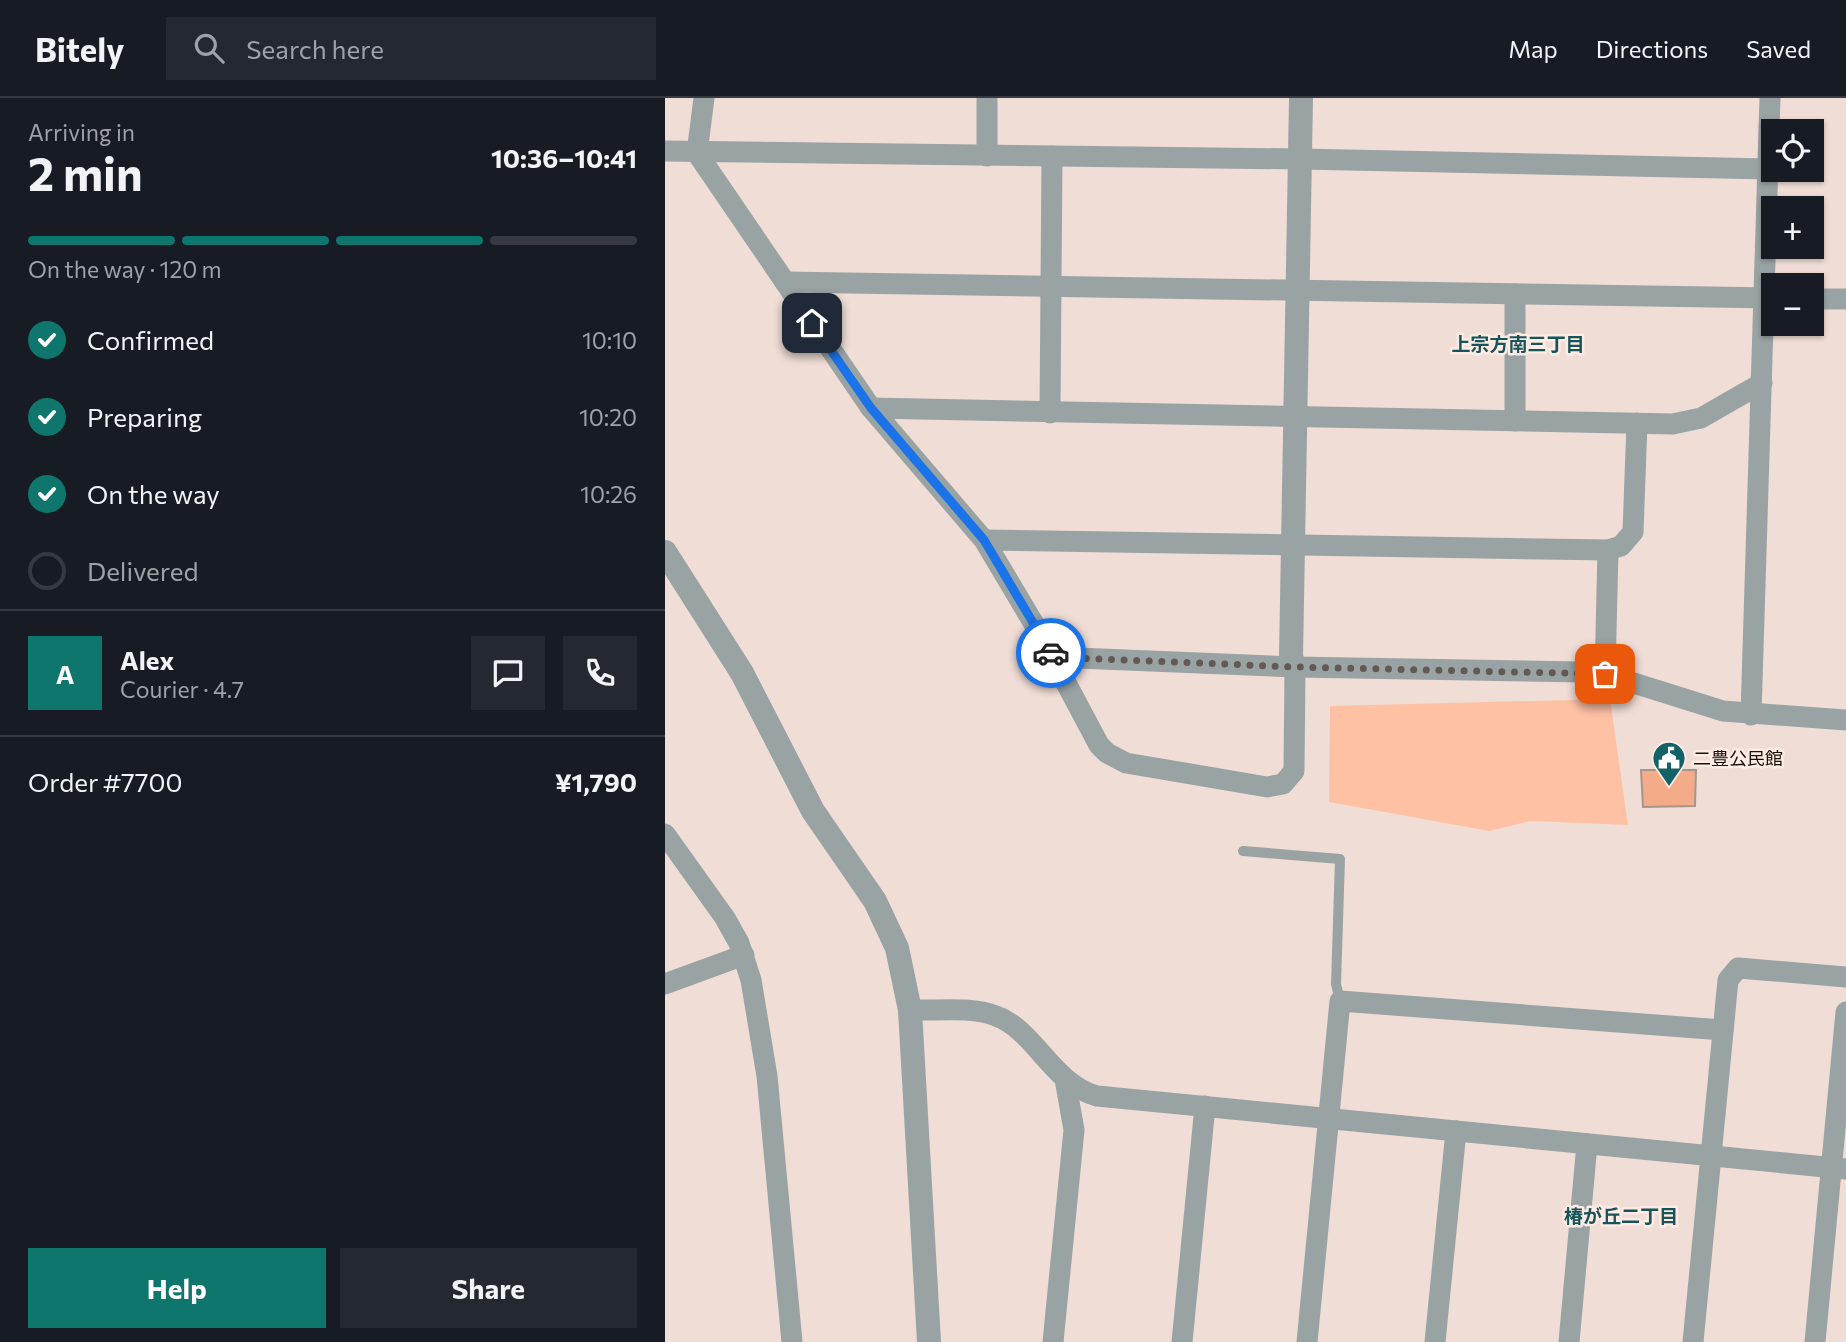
<!DOCTYPE html>
<meta charset="utf-8">
<style>
body{margin:0;font-family:Commissioner,"Noto Sans JP",sans-serif;background:#242831;color:#f1f3f6;height:100vh;display:flex;flex-direction:column;font-size:26px;white-space:nowrap}
*{box-sizing:border-box;margin:0}
p{font-size:23px;color:#9ea1a6}
.icon{flex:none;width:38px;height:38px;fill:none;stroke:currentColor;stroke-width:2;stroke-linecap:round;stroke-linejoin:round}
.map{position:relative;flex:1;overflow:hidden}
.panel{display:flex;flex-direction:column;background:#171b24;width:665px}
.panel>*{flex:none}
.buttons{position:absolute;left:1096px;top:21px;display:grid;gap:14px}
.buttons a{display:grid;place-items:center;width:63px;height:63px;border-radius:0px;background:#171b24;box-shadow:0 2px 5px #0004;font-size:35px}
.pin{position:absolute;display:grid;place-items:center;width:60px;height:60px;color:#fff;margin:-30px;border-radius:14px;box-shadow:0 4px 10px #0006}
.courier{position:absolute;display:grid;place-items:center;width:70px;height:70px;margin:-35px;border:5px solid #1a73e8;border-radius:50%;background:#fff;color:#222;box-shadow:0 2px 9px #0007}
.summary em{font-style:normal;font-weight:700}
.summary div{display:flex;flex-direction:column-reverse}
.summary{display:flex;align-items:center;justify-content:space-between;height:119px;padding:0 28px}
h1{font-size:46px;font-weight:700;line-height:52px}
.bar{display:grid;grid-template-columns:repeat(4,1fr);gap:10px 7px;align-content:center;height:84px;padding:0 28px}
.bar i{height:9px;border-radius:5px;background:#363941}
.bar .active{background:#0f766e}
.bar p{grid-column:span 4}
.line{display:flex;align-items:center;gap:18px;padding:0 28px;border-top:2px solid #363941}
.line div{flex:1}
.round{display:grid;place-items:center;flex:none;width:74px;height:74px;border-radius:0px;background:#242831}
ol{padding:0 28px;list-style:none}
li{display:flex;align-items:center;gap:21px;height:77px}
li p{margin-inline-start:auto}
li .icon{padding:7px;border-radius:50%;background:#0f766e;color:#fff;stroke-width:4}
li:last-child{color:#9ea1a6}
li i{width:38px;height:38px;border:4px solid #363941;border-radius:50%}
.cta{display:flex;gap:14px;margin-top:auto;padding:14px 28px}
.cta a{flex:1;height:80px;border-radius:0px;background:#0f766e;color:#fff;font-size:28px;font-weight:700;line-height:80px;text-align:center}
.cta a+a{background:#242831;color:#f1f3f6}
header{display:flex;align-items:center;gap:42px;box-sizing:border-box;height:98px;padding:0 35px;background:#171b24;border-bottom:2px solid #363941}
header strong{font-size:33px}
nav{display:flex;gap:38px;margin-inline-start:auto;font-size:24px}
.search{width:490px;height:63px;background:#242831;display:flex;align-items:center;gap:18px;box-sizing:border-box;padding:0 24px;border-radius:0px;color:#9ea1a6;font-size:26px}
main{display:flex;flex:1;min-height:0}
.map>svg:first-child{display:block}
</style>
<header>
<strong>Bitely</strong>
<div class="search"><svg class="icon" aria-label="search" viewBox="0 0 24 24"><circle cx="10" cy="10" r="6"/><path d="M15 15l6 6"/></svg>Search here</div>
<nav><a>Map</a><a>Directions</a><a>Saved</a></nav>
</header>
<main>
<section class="panel">
<div class="summary"><div><h1>2 min</h1><p>Arriving in</p></div><em>10:36–10:41</em></div>
<div class="bar"><i class="active"></i><i class="active"></i><i class="active"></i><i></i><p>On the way · 120 m</p></div>
<ol>
<li><svg class="icon" aria-label="check" viewBox="0 0 24 24"><path d="M5 12l5 5 9-10"/></svg>Confirmed<p>10:10</p></li>
<li><svg class="icon" aria-label="check" viewBox="0 0 24 24"><path d="M5 12l5 5 9-10"/></svg>Preparing<p>10:20</p></li>
<li><svg class="icon" aria-label="check" viewBox="0 0 24 24"><path d="M5 12l5 5 9-10"/></svg>On the way<p>10:26</p></li>
<li><i></i>Delivered</li>
</ol>
<div class="line" style="height:126px"><b class="round" style="background:#0f766e;color:#fff">A</b><div><b>Alex</b><p>Courier · 4.7</p></div><a class="round"><svg class="icon" aria-label="chat" viewBox="0 0 24 24"><path d="M4 5h16v11H9l-5 4z"/></svg></a><a class="round"><svg class="icon" aria-label="phone" viewBox="0 0 24 24"><path d="M5 4h4l2 5-3 2q2 4 5 5l2-3 5 2v4C11 20 4 13 5 4z"/></svg></a></div>
<div class="line" style="height:91px"><div>Order #7700</div><b>¥1,790</b></div>
<div class="cta"><a>Help</a><a>Share</a></div>
</section>
<div class="map">
<svg width="1181" height="1244" viewBox="0 0 1181 1244">
<rect width="100%" height="100%" fill="#f0ded6"/>
<path fill="#fec1a4" d="M945,601L963,727L865,723L824,733L664,704L665,608Z"/>
<path fill="#f4ab88" stroke="#a6958e" stroke-width="2" d="M976,672H1031L1030,708L978,709Z"/>
<g fill="none" stroke-linecap="round" stroke-linejoin="round">
<path stroke="#9aa3a4" stroke-width="10" d="M578,753L675,761L671,886L675,903"/>
<g stroke="#9aa3a4" stroke-width="21">
<path d="M39,0L32,55L206,310L319,442L375,536L434,647L442,655L461,665L602,689L618,686L629,673L630,569"/>
<path d="M0,53L635,61L1103,71"/>
<path d="M322,58V0"/>
<path d="M120,184L1108,200"/>
<path d="M1146,201H1181"/>
<path d="M206,310L1008,326L1036,320L1097,285"/>
<path d="M385,315L387,58"/>
<path d="M850,323V196"/>
<path d="M319,442L943,452L956,448L968,434L972,325"/>
<path d="M388,559L630,569L918,574L940,576L1058,613L1181,622"/>
<path d="M940,576L943,452"/>
<path d="M1086,617L1105,0"/>
<path d="M0,736L60,820L74,845L86,882L102,978L127,1244"/>
<path d="M0,886L79,857"/>
<path d="M245,912C272,913 305,908 331,918C369,931 388,987 432,998L1181,1071"/>
<path d="M388,1244L409,1032L400,981"/>
<path d="M517,1244L540,1008"/>
<path d="M642,1244L675,903L1058,932"/>
<path d="M770,1244L791,1033"/>
<path d="M904,1244L922,1046"/>
<path d="M1028,1244L1063,882L1073,870L1181,879"/>
<path d="M1150,1244L1181,914"/>
</g>
<g stroke="#9aa3a4" stroke-width="24">
<path d="M0,454L77,575L148,713L210,803L232,850L245,912L264,1244"/>
<path d="M630,569L626,559L636,0"/>
</g>
</g>
<g fill="none" stroke-linecap="round" stroke-linejoin="round">
<path stroke="#635954" stroke-width="7" stroke-dasharray="0 12.6" d="M386,555L388,559L630,569L940,576"/>
<path stroke="#1a73e8" stroke-width="9" d="M147,225L206,310L319,442L386,555"/>
</g>
<defs>
<symbol id="civic-pin" viewBox="-11 -11 22 30"><path d="M0 17L-7.5 6A9.5 9.5 0 1 1 7.5 6Z" fill="#126268" stroke="#feebe3"/><path d="M-.6-6.5H3V-4.5H.6V-3L4-1V1h2V6H-6V1h2V-1L-.6-3ZM-1.2 2.5V6h2.4V2.5Z" fill="#fff"/></symbol>
</defs>
<g fill-rule="evenodd">
<use href="#civic-pin" x="985" y="641" width="38" height="52"/>
</g>
<g text-anchor="middle" dominant-baseline="central" stroke-width="5" stroke-linejoin="round" paint-order="stroke">
<g font-size="18" fill="#17110e" stroke="#feebe3" text-anchor="start">
<text x="1028" y="660">二豊公民館</text>
</g>
<g font-size="19" font-weight="bold" fill="#175358" stroke="#feebe3">
<text x="853" y="245">上宗方南三丁目</text>
<text x="956" y="1117">椿が丘二丁目</text>
</g>
</g>
</svg>
<div class="buttons">
<a><svg class="icon" aria-label="locate" viewBox="0 0 24 24"><circle cx="12" cy="12" r="6"/><path d="M12 2v4M12 18v4M2 12h4M18 12h4"/></svg></a>
<a>+</a>
<a>−</a>
</div>
<div class="pin" style="left:940px;top:576px;background:#ea580c"><svg class="icon" aria-label="bag" viewBox="0 0 24 24"><path d="M5 8h14l-1 12H6zM9 8a3 3 0 0 1 6 0"/></svg></div>
<div class="pin" style="left:147px;top:225px;background:#1f2937"><svg class="icon" aria-label="home" viewBox="0 0 24 24"><path d="M3 11l9-7 9 7M6 9v11h12V9"/></svg></div>
<div class="courier" style="left:386px;top:555px"><svg class="icon" aria-label="car" viewBox="0 0 24 24"><path d="M5 17H2v-5l4-1 3-4h7l3 4 3 1v5h-3M9 17h6M6 11h13"/><circle cx="7" cy="17" r="2"/><circle cx="17" cy="17" r="2"/></svg></div>
</div>
</main>
